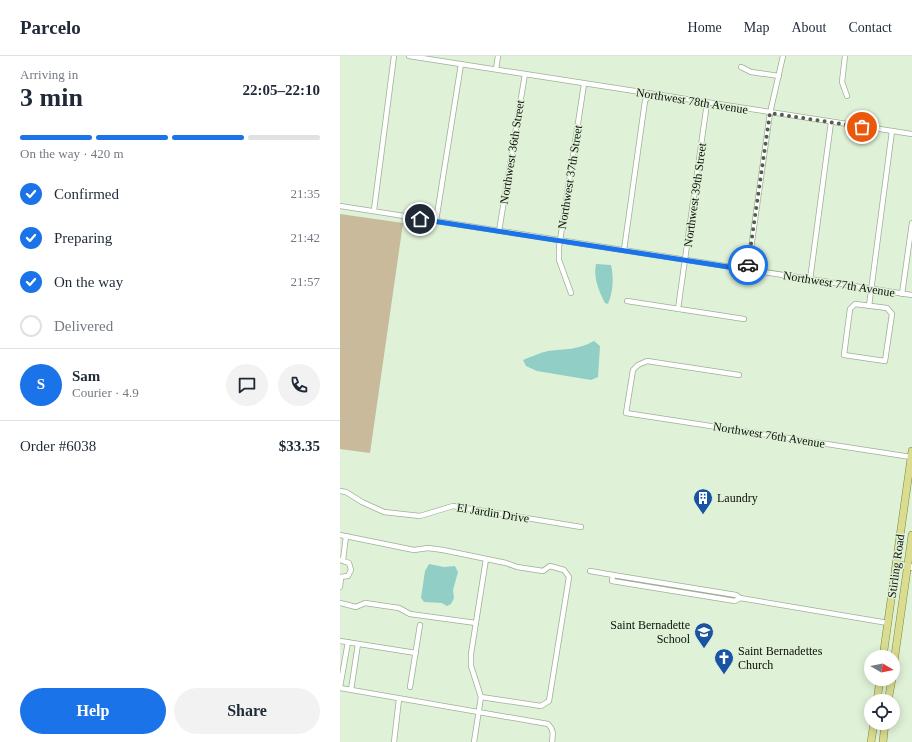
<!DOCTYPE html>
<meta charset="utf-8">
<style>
body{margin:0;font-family:"Times New Roman",serif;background:#f2f2f3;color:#1f2937;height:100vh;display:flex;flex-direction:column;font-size:15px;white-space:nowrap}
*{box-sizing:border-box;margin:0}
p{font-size:13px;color:#747a83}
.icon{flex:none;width:22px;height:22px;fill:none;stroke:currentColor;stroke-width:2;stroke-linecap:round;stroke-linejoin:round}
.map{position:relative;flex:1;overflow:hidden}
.drawer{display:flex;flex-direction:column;background:#fff;width:340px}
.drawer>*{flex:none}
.needle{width:26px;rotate:100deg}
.controls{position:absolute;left:524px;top:594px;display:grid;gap:8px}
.controls a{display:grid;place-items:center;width:36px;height:36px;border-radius:50%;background:#fff;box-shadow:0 2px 10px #0003;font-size:20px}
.pin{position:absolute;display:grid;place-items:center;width:34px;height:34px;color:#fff;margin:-17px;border:2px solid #fff;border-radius:50%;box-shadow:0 1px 4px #0007}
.courier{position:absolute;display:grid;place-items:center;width:40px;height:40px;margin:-20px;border:3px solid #1a73e8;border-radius:50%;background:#fff;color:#222;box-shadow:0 1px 5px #0007}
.overview em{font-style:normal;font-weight:700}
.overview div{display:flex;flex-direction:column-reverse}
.overview{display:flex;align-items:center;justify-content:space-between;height:68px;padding:0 20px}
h1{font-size:26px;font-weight:700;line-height:30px}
.bar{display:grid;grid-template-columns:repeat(4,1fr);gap:6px 4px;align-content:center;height:48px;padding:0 20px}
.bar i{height:5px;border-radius:3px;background:#e0e1e3}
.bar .active{background:#1a73e8}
.bar p{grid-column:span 4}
.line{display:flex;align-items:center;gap:10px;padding:0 20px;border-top:1px solid #e0e1e3}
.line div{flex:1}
.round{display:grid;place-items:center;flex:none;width:42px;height:42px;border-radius:21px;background:#f2f2f3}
ol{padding:0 20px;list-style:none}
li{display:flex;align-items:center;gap:12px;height:44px}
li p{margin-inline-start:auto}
li .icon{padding:4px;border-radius:50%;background:#1a73e8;color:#fff;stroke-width:4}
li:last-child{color:#747a83}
li i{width:22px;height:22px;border:2px solid #e0e1e3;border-radius:50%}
.primary-button{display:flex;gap:8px;margin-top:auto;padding:8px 20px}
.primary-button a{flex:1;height:46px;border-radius:24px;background:#1a73e8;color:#fff;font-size:16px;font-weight:700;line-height:46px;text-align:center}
.primary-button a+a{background:#f2f2f3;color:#1f2937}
header{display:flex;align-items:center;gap:24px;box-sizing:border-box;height:56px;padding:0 20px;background:#fff;border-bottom:1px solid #e0e1e3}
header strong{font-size:19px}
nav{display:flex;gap:22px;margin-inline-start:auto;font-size:14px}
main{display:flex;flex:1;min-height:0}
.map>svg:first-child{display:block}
</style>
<header>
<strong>Parcelo</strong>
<nav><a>Home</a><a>Map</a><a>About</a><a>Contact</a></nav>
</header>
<main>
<section class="drawer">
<div class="overview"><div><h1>3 min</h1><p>Arriving in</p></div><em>22:05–22:10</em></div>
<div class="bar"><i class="active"></i><i class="active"></i><i class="active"></i><i></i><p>On the way · 420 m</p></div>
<ol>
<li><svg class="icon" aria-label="check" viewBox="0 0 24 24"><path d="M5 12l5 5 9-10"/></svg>Confirmed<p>21:35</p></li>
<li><svg class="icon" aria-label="check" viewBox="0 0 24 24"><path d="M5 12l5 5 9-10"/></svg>Preparing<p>21:42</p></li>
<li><svg class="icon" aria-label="check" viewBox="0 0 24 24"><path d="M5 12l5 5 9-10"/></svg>On the way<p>21:57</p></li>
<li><i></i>Delivered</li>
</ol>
<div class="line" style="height:72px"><b class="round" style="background:#1a73e8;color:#fff">S</b><div><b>Sam</b><p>Courier · 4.9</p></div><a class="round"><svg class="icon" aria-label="chat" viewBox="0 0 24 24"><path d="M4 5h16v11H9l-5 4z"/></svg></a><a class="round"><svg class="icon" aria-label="phone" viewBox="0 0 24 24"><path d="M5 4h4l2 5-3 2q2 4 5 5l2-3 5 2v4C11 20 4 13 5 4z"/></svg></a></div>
<div class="line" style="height:52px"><div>Order #6038</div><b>$33.35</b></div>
<div class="primary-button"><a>Help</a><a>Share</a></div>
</section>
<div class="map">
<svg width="572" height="686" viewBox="0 0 572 686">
<rect width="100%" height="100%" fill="#dff1d7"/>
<path fill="#c8ba9a" d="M0,158L63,167L30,397L0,393Z"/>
<g fill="#91cec5">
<path d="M256,208L271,209C274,222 273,235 268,248L265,247C259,236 253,221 256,208Z"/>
<path d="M254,285L260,290L258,321L251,324L197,315L186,310L183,304C191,301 199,297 208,295C225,293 238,294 254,285Z"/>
<path d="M89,508L104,511L115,510L118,516L113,534L114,542L111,548L107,550L102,547L84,546L81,542L85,515Z"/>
</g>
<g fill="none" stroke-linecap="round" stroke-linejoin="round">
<defs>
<g id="minor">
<path d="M69,0L572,78"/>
<path d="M505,0L502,26L507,40"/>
<path d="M401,11L411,16L439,20"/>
<path d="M156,13L158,0"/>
<path d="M0,150L572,239"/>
<path d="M34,154L54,0"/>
<path d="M96,165L121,8"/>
<path d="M159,175L185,18"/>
<path d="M284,194L305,45L310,38"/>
<path d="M408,214L430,57L443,0"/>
<path d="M470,224L491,66"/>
<path d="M231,237L219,204V191L244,28"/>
<path d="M562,238L572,167"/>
<path d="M287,245L404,263"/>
<path d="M515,248L547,252L552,258L545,305L504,299L510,253Z"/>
<path d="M529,250L552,75"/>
<path d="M338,253L367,47"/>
<path d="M399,319L307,305L298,309L293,314L286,357L571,401"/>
<path d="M0,435L6,436L22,446L44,456L80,460L113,450L241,471"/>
<path d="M0,479L74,494L88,492L103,494L166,507L177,511L203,515L210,510L224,514L229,521L209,645L201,650L141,641"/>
<path d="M0,504L9,507L11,514L8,520L0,521"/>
<path d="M3,504L6,480"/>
<path d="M250,515L273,519"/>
<path d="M273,519L396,539L400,542L395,545L272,525Z"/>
<path d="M0,531L1,522"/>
<path d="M400,542L548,567"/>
<path d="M0,547L16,551L25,547L59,552L70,558L136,567"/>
<path d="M0,585L76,597"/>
<path d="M0,631L8,586"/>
<path d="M70,631L80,569"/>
<path d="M0,632L208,668C214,674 213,678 212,686"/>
<path d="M11,634L18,588"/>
<path d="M54,686L59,643"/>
<path d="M134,686L141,641L131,610V598L146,503"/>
</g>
<path id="tertiary" d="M556,508L572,511"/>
<g id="primary">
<path d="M543,601L572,395"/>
<path d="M553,613L572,479"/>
<path d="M537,645L540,623"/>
<path d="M548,645L552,623"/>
<path d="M531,686L534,667"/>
<path d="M543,686L545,667"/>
</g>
</defs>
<use href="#minor" stroke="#9fb097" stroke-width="6"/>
<use href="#tertiary" stroke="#9fb097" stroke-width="8"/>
<use href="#primary" stroke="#7f8531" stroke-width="8"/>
<use href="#minor" stroke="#fff" stroke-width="4.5"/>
<use href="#tertiary" stroke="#fff" stroke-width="6"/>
<use href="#primary" stroke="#d9dc91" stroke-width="7"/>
</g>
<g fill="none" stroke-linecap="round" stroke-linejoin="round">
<path stroke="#545e50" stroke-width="4" stroke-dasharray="0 7.2" d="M408,209L430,57L522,71"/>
<path stroke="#1a73e8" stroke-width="5" d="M80,163L408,214V209"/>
</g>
<defs>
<symbol id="building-pin" viewBox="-11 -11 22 30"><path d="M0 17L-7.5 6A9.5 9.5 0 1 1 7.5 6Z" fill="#1853a4" stroke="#dff1d7"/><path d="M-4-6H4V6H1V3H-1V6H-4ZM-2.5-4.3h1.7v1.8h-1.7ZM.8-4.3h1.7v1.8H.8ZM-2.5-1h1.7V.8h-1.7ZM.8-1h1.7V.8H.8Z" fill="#fff"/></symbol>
<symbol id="school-pin" viewBox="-11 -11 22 30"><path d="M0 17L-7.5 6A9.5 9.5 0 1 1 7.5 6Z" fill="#1853a4" stroke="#dff1d7"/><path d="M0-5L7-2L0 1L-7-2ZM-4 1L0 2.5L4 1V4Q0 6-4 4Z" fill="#fff"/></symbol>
<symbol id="church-pin" viewBox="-11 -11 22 30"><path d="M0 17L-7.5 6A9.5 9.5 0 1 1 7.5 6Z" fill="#1853a4" stroke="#dff1d7"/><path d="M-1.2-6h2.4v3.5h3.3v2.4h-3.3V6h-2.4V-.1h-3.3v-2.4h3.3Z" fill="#fff"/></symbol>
</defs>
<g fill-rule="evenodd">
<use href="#building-pin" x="352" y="431" width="22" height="30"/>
<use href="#school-pin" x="353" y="565" width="22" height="30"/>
<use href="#church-pin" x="373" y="591" width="22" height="30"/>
</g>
<g text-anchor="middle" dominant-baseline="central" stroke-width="3" stroke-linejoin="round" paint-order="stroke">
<g font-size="12" fill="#090f07" stroke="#dff1d7">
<text transform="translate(352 45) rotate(9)">Northwest 78th Avenue</text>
<text transform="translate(172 96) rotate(-81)">Northwest 36th Street</text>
<text transform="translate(230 121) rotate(-81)">Northwest 37th Street</text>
<text transform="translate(355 139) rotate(-82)">Northwest 39th Street</text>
<text transform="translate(499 228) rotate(9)">Northwest 77th Avenue</text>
<text transform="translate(429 379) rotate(9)">Northwest 76th Avenue</text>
<text transform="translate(153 457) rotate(9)">El Jardin Drive</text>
<text transform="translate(556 510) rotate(-82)">Stirling Road</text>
</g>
<g font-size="12" fill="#090f07" stroke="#dff1d7" text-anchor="start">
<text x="377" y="442">Laundry</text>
<text x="350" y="569" text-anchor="end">Saint Bernadette<tspan x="350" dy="14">School</tspan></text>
<text x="398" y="595">Saint Bernadettes<tspan x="398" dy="14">Church</tspan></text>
</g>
</g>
</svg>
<div class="controls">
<a><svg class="needle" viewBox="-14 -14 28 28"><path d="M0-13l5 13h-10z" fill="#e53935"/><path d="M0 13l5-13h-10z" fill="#747a83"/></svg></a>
<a><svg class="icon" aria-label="locate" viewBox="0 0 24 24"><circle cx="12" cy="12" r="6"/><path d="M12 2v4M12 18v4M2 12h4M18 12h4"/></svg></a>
</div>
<div class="pin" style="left:522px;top:71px;background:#ea580c"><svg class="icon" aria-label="bag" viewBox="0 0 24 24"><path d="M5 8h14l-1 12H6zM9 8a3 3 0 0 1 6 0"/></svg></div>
<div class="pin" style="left:80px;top:163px;background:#1f2937"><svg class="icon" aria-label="home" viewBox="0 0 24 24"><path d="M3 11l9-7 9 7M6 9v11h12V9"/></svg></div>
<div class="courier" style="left:408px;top:209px"><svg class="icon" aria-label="car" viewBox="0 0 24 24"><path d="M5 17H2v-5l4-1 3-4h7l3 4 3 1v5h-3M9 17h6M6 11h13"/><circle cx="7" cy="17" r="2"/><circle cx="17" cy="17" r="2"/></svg></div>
</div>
</main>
